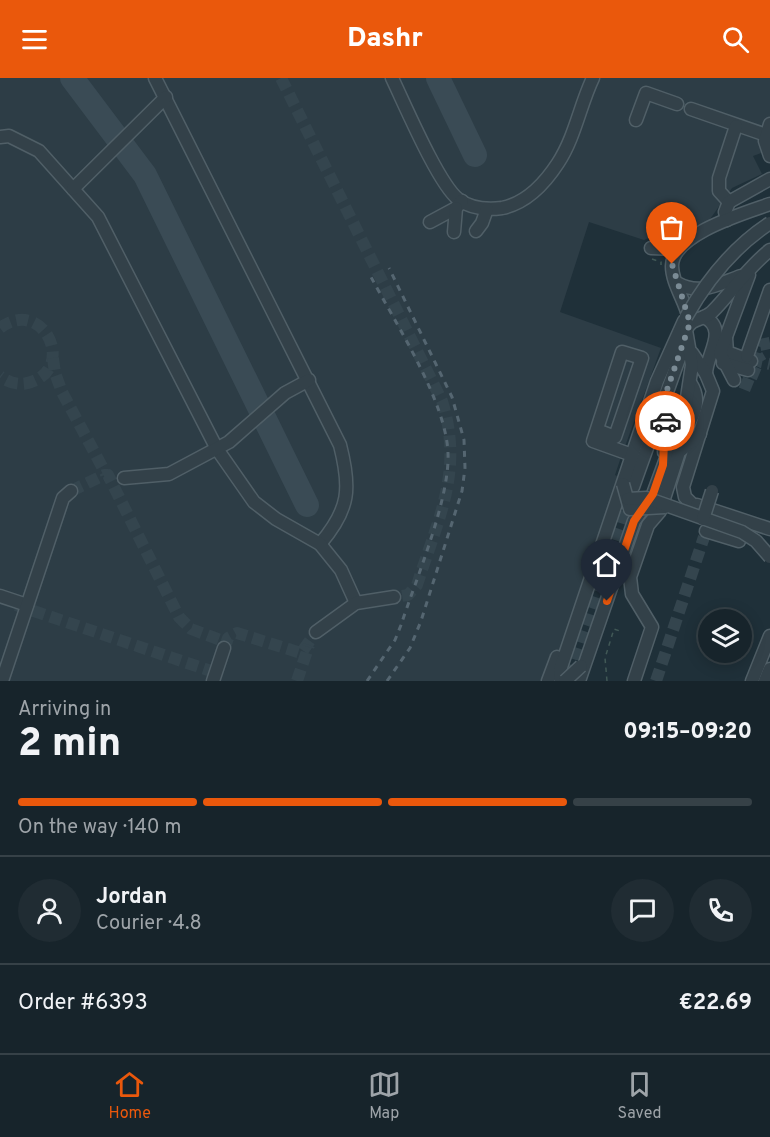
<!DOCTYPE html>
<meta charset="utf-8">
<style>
body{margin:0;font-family:Overpass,sans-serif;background:#202c33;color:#f1f3f6;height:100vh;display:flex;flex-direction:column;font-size:22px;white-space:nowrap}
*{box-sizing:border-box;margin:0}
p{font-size:20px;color:#9ea4a9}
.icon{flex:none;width:33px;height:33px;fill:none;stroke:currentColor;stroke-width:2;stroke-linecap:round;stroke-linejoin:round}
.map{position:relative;height:603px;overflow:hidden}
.sheet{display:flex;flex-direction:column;background:#17242b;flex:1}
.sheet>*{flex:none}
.controls{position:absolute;left:698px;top:531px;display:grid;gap:12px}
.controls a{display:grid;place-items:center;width:54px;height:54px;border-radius:50%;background:#17242b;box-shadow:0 3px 15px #0003,0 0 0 2px #364147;font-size:30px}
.pin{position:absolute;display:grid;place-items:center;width:51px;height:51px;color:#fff;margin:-62px -26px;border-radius:50% 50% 50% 0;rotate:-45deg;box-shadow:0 0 6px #0007}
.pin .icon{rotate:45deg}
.courier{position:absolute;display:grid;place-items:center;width:60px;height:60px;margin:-30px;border:4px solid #ea580c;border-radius:50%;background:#fff;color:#222;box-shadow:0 2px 8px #0007}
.headline em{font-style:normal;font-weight:800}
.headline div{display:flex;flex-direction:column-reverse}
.headline{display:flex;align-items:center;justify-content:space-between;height:102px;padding:0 18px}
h1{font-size:39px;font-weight:800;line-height:45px}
.bar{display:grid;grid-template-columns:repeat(4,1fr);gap:9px 6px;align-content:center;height:72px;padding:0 18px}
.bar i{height:8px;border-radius:4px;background:#364147}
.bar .selected{background:#ea580c}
.bar p{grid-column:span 4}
.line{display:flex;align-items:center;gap:15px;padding:0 18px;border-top:2px solid #364147}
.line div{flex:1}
.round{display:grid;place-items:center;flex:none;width:63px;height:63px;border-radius:32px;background:#202c33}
header{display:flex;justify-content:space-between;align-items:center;height:78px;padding:0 18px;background:#ea580c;color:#fff;font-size:27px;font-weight:800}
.dock{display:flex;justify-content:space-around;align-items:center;height:84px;border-top:2px solid #364147;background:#17242b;font-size:16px;color:#9ea4a9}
.dock a{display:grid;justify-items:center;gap:3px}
.dock .selected{color:#ea580c}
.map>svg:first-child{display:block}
</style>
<header><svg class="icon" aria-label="menu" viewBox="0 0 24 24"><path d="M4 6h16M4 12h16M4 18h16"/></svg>Dashr<svg class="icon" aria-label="search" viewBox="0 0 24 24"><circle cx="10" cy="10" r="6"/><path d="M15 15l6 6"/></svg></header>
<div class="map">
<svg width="770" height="603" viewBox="0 0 770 603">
<rect width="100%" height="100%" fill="#1f3039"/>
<path fill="#2d3d46" d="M0,0H770V72L753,78L762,96L732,110L708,144L670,157L658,156L644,162L589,144L560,234L661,270L620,382L615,397L621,400L553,603H0Z"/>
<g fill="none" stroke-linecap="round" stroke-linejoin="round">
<g stroke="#3a4b55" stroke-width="24">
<path d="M72,0L145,97L307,427"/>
<path d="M438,0L475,77"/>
</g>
<g stroke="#34454e" stroke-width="12" stroke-dasharray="12 6" stroke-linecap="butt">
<path d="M281,0L442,323C464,393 438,441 417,507L408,517L394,519"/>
<path d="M0,250C42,218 77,289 31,304C20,308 9,305 0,298"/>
<path d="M770,265L760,267L757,277L761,284L770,286"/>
<path d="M53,280L55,295L62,314L106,396"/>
<path d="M748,292L762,298"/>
<path d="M741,304L756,310"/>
<path d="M71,413L104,397H108L179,539L191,551L226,564"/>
<path d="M16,527L211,593"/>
<path d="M225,569L228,560L237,555L301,575L316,554"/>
<path d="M570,599L630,419"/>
<path d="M297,603L309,567"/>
<path d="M656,603L704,459"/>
</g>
<defs>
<g id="minor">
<path d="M155,0L340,367C351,410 350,431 320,466"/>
<path d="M392,0C405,27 438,105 458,121C470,130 487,132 502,130C527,125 545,105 558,85C575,59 580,27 593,0"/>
<path d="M691,31L766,57"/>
<path d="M636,42L646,15L677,26"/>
<path d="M770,46L765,63L770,78"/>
<path d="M0,59L9,58L39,73L98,139L217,371L254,424L276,441L320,466L341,492L356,525"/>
<path d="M73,111L166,19"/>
<path d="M729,124L719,113V100L736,48"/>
<path d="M727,142L725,134L729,124L770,101"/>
<path d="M430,144L456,130L462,123"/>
<path d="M476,153L482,145L487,131"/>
<path d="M454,154L456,130"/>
<path d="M651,170L678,171"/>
<path d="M677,205C700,218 718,206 741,198"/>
<path d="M704,239C729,251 706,277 706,296"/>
<path d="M689,241C686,224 672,206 672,188C672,156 745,135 770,126"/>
<path d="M726,260L727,274L751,283"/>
<path d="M747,278L770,212"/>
<path d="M723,285L748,292"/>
<path d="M734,302L720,275L749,197"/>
<path d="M597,352L615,359L642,280L622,274L593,363L632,377"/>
<path d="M673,363C689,351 704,326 691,306"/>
<path d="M664,374L666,325"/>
<path d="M124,400L169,396L229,364L285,315L309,302"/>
<path d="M633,409L686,261"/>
<path d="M691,425L685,419L683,409L713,313L706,296L692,275"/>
<path d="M697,427L770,451"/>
<path d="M706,453L739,463"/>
<path d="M0,518L27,527"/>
<path d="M316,554L356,525L394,519"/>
<path d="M2,603L63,420L71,413"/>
<path d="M213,603L224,570"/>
<path d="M548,603L557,579"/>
<path d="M561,603L560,592L657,303L684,243"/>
<path d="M579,603L634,443L653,416L686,326L692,287L686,252C692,239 702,243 712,234C732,214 747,190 770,172"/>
<path d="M634,603L652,549L632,516L630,499L648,447L660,433L679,374L700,356"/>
<path d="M752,603L770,558"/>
<path d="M765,603L770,591"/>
</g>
</defs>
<use href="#minor" stroke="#505f67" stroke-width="15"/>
<g stroke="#415856" stroke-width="1.5" stroke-dasharray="4.5 4.5" stroke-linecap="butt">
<path d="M652,181L661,184V187"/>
<path d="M607,603L605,580L614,551L623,554"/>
</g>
<use href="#minor" stroke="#334149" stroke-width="12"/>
<g stroke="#556671" stroke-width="3" stroke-dasharray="6 6" stroke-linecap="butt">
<path d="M367,603L395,562L401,547C416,501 450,421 448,375C446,323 396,246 371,199"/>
<path d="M387,603L410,570L421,543L462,413L465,390L464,362L452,319L389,190"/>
</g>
<defs>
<g id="minor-bridge">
<path d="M686,239C707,202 733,169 770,145"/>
<path d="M623,406L630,431L665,429"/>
<path d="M628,421L646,420L742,454L756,463L770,479"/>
<path d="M703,441L712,413"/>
<path d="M565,603L581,588"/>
</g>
</defs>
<use href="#minor-bridge" stroke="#505f67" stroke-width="15" stroke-linecap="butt"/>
<use href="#minor-bridge" stroke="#334149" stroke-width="12"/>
</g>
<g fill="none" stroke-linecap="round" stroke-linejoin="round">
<path stroke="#7b8b95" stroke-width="6" stroke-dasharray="0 10.8" d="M665,343L666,315L690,245L672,186"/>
<path stroke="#ea580c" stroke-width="8" d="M607,523L634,443L653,416L663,387L665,343"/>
</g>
</svg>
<div class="controls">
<a><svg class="icon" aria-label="layers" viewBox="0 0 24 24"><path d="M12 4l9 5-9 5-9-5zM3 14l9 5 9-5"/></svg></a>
</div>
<div class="pin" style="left:672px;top:186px;background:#ea580c"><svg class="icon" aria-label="bag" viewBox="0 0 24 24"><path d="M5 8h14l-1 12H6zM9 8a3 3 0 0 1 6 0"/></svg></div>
<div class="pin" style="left:607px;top:523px;background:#1f2937"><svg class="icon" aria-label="home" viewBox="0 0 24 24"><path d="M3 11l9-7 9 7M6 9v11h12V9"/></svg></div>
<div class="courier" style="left:665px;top:343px"><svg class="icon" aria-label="car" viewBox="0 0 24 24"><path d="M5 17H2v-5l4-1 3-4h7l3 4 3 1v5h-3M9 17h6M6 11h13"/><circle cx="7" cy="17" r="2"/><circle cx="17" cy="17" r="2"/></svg></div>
</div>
<section class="sheet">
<div class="headline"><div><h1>2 min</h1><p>Arriving in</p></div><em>09:15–09:20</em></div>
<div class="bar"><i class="selected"></i><i class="selected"></i><i class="selected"></i><i></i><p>On the way · 140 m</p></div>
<div class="line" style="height:108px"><a class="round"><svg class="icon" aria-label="person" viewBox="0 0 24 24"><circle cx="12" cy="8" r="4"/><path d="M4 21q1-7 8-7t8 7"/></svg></a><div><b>Jordan</b><p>Courier · 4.8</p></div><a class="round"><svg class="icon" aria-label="chat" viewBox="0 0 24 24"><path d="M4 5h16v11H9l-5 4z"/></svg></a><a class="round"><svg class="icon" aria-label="phone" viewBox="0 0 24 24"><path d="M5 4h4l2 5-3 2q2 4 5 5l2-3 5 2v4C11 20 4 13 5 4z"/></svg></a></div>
<div class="line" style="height:78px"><div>Order #6393</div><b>€22.69</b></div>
</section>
<nav class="dock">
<a class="selected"><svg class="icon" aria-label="home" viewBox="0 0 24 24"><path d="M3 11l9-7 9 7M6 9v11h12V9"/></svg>Home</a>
<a><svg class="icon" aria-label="map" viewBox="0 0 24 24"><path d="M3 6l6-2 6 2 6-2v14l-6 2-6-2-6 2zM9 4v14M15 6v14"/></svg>Map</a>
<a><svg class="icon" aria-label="saved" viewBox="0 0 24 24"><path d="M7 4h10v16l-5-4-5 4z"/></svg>Saved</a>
</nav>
